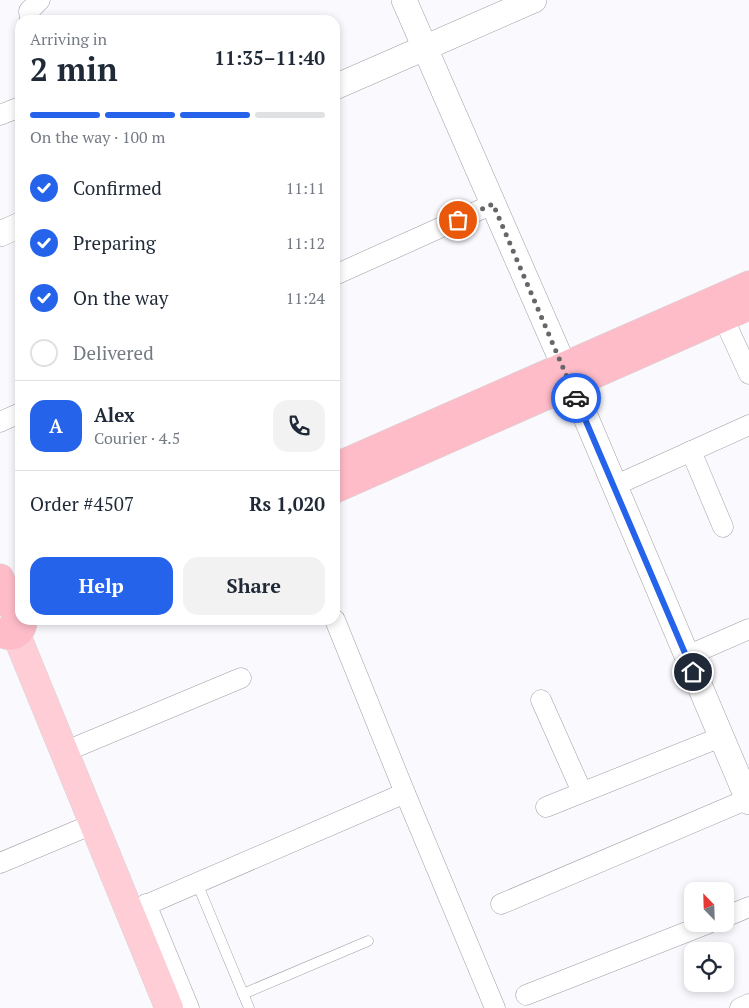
<!DOCTYPE html>
<meta charset="utf-8">
<style>
body{margin:0;font-family:"PT Serif",serif;background:#f2f2f3;color:#1f2937;height:100vh;display:flex;flex-direction:column;font-size:19px;white-space:nowrap}
*{box-sizing:border-box;margin:0}
p{font-size:16px;color:#747a83}
.icon{flex:none;width:28px;height:28px;fill:none;stroke:currentColor;stroke-width:2;stroke-linecap:round;stroke-linejoin:round}
.map{position:relative;flex:1;overflow:hidden}
.sheet{position:absolute;left:15px;top:15px;width:325px;height:610px;display:flex;flex-direction:column;background:#fff;border-radius:15px;box-shadow:0 2px 8px #0003}
.sheet>*{flex:none}
.needle{width:32px;rotate:337deg}
.fabs{position:absolute;left:684px;top:882px;display:grid;gap:10px}
.fabs a{display:grid;place-items:center;width:50px;height:50px;border-radius:10px;background:#fff;box-shadow:0 2px 8px #0003;font-size:25px}
.pin{position:absolute;display:grid;place-items:center;width:42px;height:42px;color:#fff;margin:-21px;border:2px solid #fff;border-radius:50%;box-shadow:0 1px 5px #0007}
.courier{position:absolute;display:grid;place-items:center;width:50px;height:50px;margin:-25px;border:4px solid #2563eb;border-radius:50%;background:#fff;color:#222;box-shadow:0 1px 6px #0007}
.summary em{font-style:normal;font-weight:800}
.summary div{display:flex;flex-direction:column-reverse}
.summary{display:flex;align-items:center;justify-content:space-between;height:85px;padding:0 15px}
h1{font-size:32px;font-weight:800;line-height:38px}
.bar{display:grid;grid-template-columns:repeat(4,1fr);gap:8px 5px;align-content:center;height:60px;padding:0 15px}
.bar i{height:6px;border-radius:4px;background:#e0e1e3}
.bar .active{background:#2563eb}
.bar p{grid-column:span 4}
.line{display:flex;align-items:center;gap:12px;padding:0 15px;border-top:1px solid #e0e1e3}
.line div{flex:1}
.round{display:grid;place-items:center;flex:none;width:52px;height:52px;border-radius:15px;background:#f2f2f3}
ol{padding:0 15px;list-style:none}
li{display:flex;align-items:center;gap:15px;height:55px}
li p{margin-inline-start:auto}
li .icon{padding:5px;border-radius:50%;background:#2563eb;color:#fff;stroke-width:4}
li:last-child{color:#747a83}
li i{width:28px;height:28px;border:2px solid #e0e1e3;border-radius:50%}
.button{display:flex;gap:10px;margin-top:auto;padding:10px 15px}
.button a{flex:1;height:58px;border-radius:15px;background:#2563eb;color:#fff;font-size:20px;font-weight:800;line-height:58px;text-align:center}
.button a+a{background:#f2f2f3;color:#1f2937}
.map>svg:first-child{display:block}
</style>
<div class="map">
<svg width="749" height="1008" viewBox="0 0 749 1008">
<rect width="100%" height="100%" fill="#f9f9fe"/>
<g fill="none" stroke-linecap="round" stroke-linejoin="round">
<defs>
<g id="service">
<path d="M197,883L249,1008"/>
<path d="M243,994L368,941"/>
</g>
<g id="minor">
<path d="M30,20L29,11L40,0"/>
<path d="M0,115L20,107"/>
<path d="M335,275L493,204"/>
<path d="M723,317L749,374"/>
<path d="M0,422L20,413"/>
<path d="M691,451L723,527"/>
<path d="M614,486L749,425"/>
<path d="M335,620L405,793L495,1008"/>
<path d="M687,656L749,629"/>
<path d="M541,700L582,792"/>
<path d="M64,752L241,678"/>
<path d="M546,807L721,737"/>
<path d="M0,863L93,824"/>
<path d="M146,904L189,1008"/>
<path d="M501,904L748,799"/>
<path d="M130,912L405,793"/>
<path d="M725,917L749,907"/>
<path d="M526,995L707,924"/>
<path d="M740,1008L749,1004"/>
</g>
<g id="tertiary">
<path d="M404,0L564,366L749,802"/>
<path d="M335,87L534,0"/>
<path d="M0,234L20,225"/>
</g>
<path id="primary" d="M16,634L169,1008"/>
<g id="trunk">
<path d="M335,467L749,285"/>
<path d="M335,489L749,306"/>
<path d="M0,578L13,609"/>
<path d="M0,632C11,640 23,634 23,620"/>
</g>
</defs>
<use href="#service" stroke="#9f9fa4" stroke-width="11"/>
<use href="#minor" stroke="#9f9fa4" stroke-width="21"/>
<use href="#tertiary" stroke="#9f9fa4" stroke-width="26"/>
<use href="#primary" stroke="#d5d5d6" stroke-width="29"/>
<use href="#trunk" stroke="#d5d5d6" stroke-width="29"/>
<use href="#service" stroke="#fff" stroke-width="10"/>
<use href="#minor" stroke="#fff" stroke-width="20"/>
<use href="#tertiary" stroke="#fff" stroke-width="25"/>
<use href="#primary" stroke="#fecdd6" stroke-width="28"/>
<use href="#trunk" stroke="#febcc8" stroke-width="28"/>
</g>
<g fill="none" stroke-linecap="round" stroke-linejoin="round">
<path stroke="#676769" stroke-width="5" stroke-dasharray="0 9" d="M458,220L493,204L576,398"/>
<path stroke="#2563eb" stroke-width="6" d="M576,398L693,672"/>
</g>
</svg>
<div class="fabs">
<a><svg class="needle" viewBox="-14 -14 28 28"><path d="M0-13l5 13h-10z" fill="#e53935"/><path d="M0 13l5-13h-10z" fill="#747a83"/></svg></a>
<a><svg class="icon" aria-label="locate" viewBox="0 0 24 24"><circle cx="12" cy="12" r="6"/><path d="M12 2v4M12 18v4M2 12h4M18 12h4"/></svg></a>
</div>
<div class="pin" style="left:458px;top:220px;background:#ea580c"><svg class="icon" aria-label="bag" viewBox="0 0 24 24"><path d="M5 8h14l-1 12H6zM9 8a3 3 0 0 1 6 0"/></svg></div>
<div class="pin" style="left:693px;top:672px;background:#1f2937"><svg class="icon" aria-label="home" viewBox="0 0 24 24"><path d="M3 11l9-7 9 7M6 9v11h12V9"/></svg></div>
<div class="courier" style="left:576px;top:398px"><svg class="icon" aria-label="car" viewBox="0 0 24 24"><path d="M5 17H2v-5l4-1 3-4h7l3 4 3 1v5h-3M9 17h6M6 11h13"/><circle cx="7" cy="17" r="2"/><circle cx="17" cy="17" r="2"/></svg></div>
<section class="sheet">
<div class="summary"><div><h1>2 min</h1><p>Arriving in</p></div><em>11:35–11:40</em></div>
<div class="bar"><i class="active"></i><i class="active"></i><i class="active"></i><i></i><p>On the way · 100 m</p></div>
<ol>
<li><svg class="icon" aria-label="check" viewBox="0 0 24 24"><path d="M5 12l5 5 9-10"/></svg>Confirmed<p>11:11</p></li>
<li><svg class="icon" aria-label="check" viewBox="0 0 24 24"><path d="M5 12l5 5 9-10"/></svg>Preparing<p>11:12</p></li>
<li><svg class="icon" aria-label="check" viewBox="0 0 24 24"><path d="M5 12l5 5 9-10"/></svg>On the way<p>11:24</p></li>
<li><i></i>Delivered</li>
</ol>
<div class="line" style="height:90px"><b class="round" style="background:#2563eb;color:#fff">A</b><div><b>Alex</b><p>Courier · 4.5</p></div><a class="round"><svg class="icon" aria-label="phone" viewBox="0 0 24 24"><path d="M5 4h4l2 5-3 2q2 4 5 5l2-3 5 2v4C11 20 4 13 5 4z"/></svg></a></div>
<div class="line" style="height:65px"><div>Order #4507</div><b>Rs 1,020</b></div>
<div class="button"><a>Help</a><a>Share</a></div>
</section>
</div>
